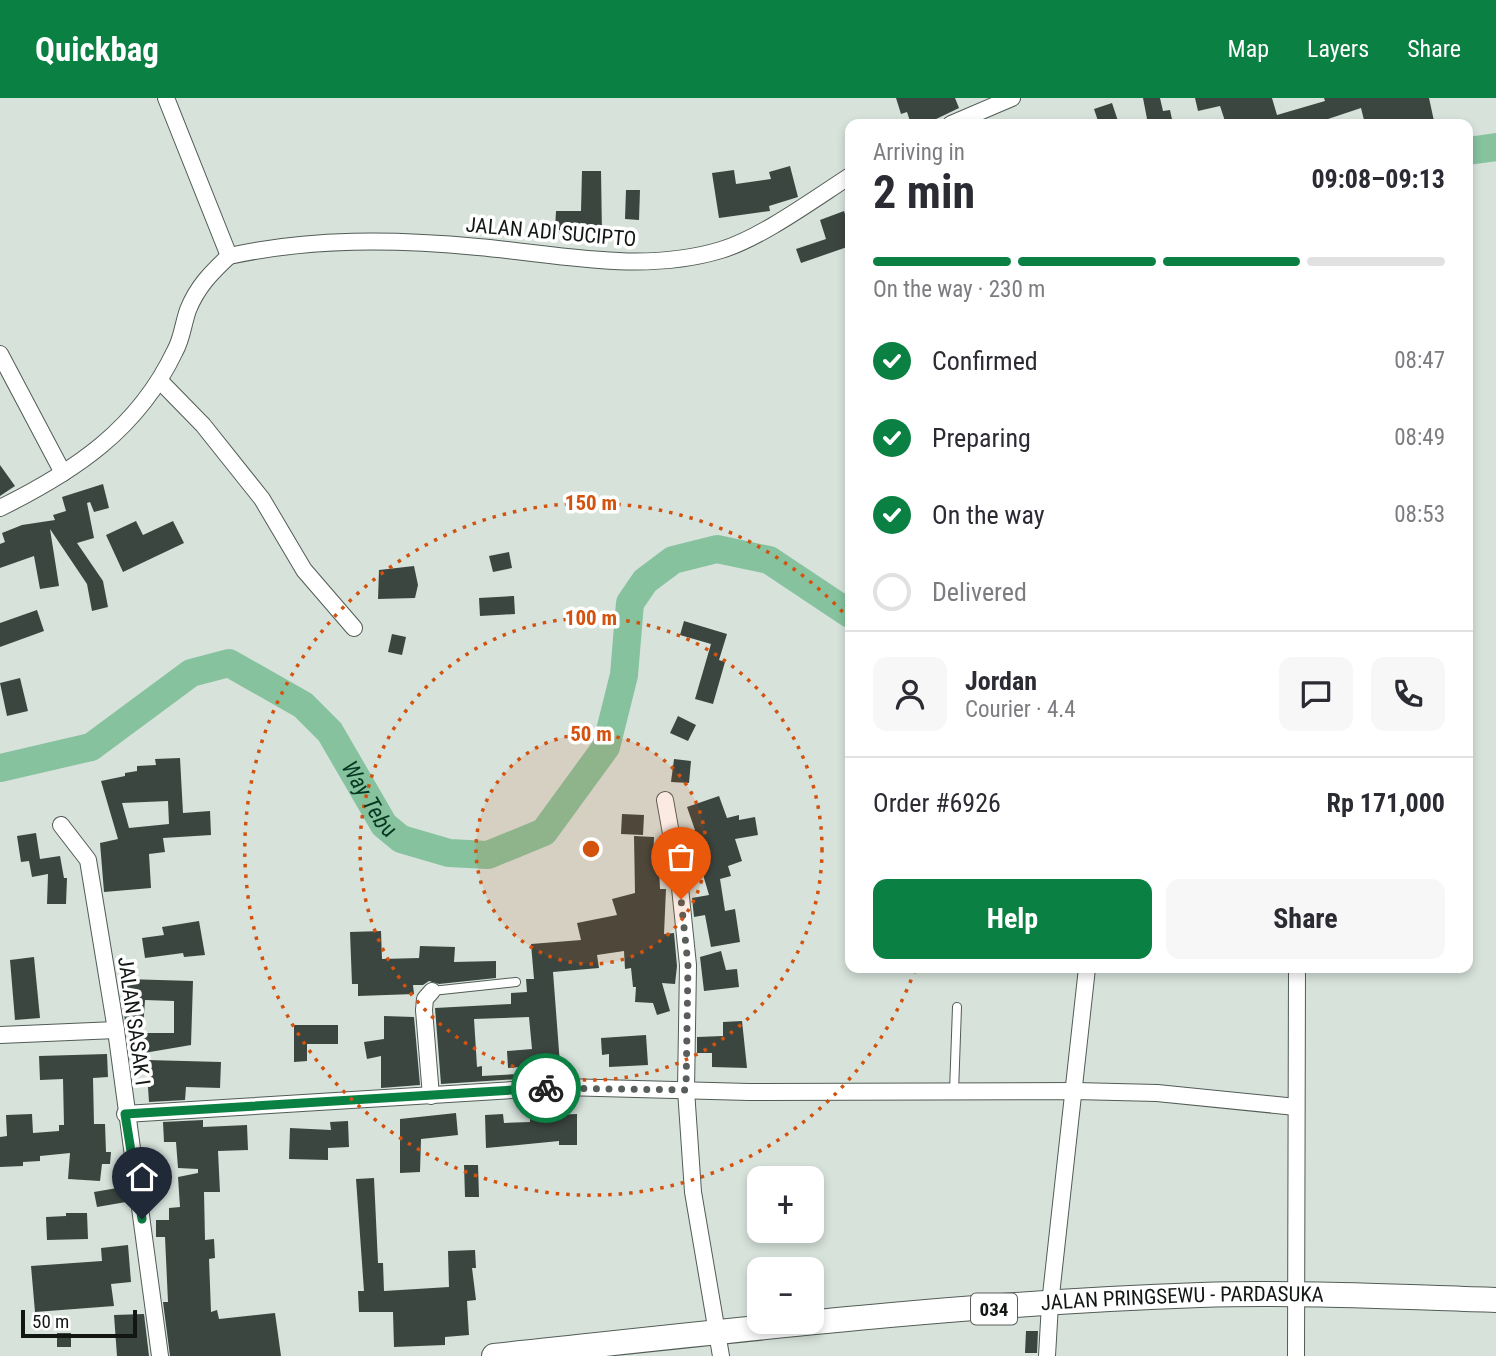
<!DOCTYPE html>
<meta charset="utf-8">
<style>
body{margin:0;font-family:"Roboto Condensed",sans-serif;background:#f7f7f7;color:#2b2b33;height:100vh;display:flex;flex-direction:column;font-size:26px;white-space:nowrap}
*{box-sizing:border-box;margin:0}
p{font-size:23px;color:#7c7c81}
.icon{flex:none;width:38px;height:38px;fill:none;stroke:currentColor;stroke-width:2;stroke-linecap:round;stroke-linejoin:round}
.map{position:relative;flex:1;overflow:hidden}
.sheet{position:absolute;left:845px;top:21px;width:628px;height:854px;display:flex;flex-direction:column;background:#fff;border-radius:14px;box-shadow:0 4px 10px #0003}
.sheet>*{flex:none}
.buttons{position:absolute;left:747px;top:1068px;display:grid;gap:14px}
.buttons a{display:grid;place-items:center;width:77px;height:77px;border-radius:14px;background:#fff;box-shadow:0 4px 10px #0003;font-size:35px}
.scale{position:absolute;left:21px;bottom:18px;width:116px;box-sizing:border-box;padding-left:7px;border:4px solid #131714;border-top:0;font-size:19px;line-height:24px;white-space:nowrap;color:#131714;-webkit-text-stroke:5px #fff;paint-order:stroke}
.pin{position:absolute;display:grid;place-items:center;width:60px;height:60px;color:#fff;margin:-72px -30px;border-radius:50% 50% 50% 0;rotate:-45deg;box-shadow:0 0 7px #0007}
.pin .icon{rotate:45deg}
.courier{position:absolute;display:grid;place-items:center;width:70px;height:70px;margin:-35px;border:5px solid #0b8043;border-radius:50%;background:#fff;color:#222;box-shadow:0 2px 9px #0007}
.headline em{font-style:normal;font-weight:700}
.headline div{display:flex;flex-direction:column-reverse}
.headline{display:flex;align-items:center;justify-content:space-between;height:119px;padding:0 28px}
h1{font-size:46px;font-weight:700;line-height:52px}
.bar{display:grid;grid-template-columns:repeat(4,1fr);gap:10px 7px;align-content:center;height:84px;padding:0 28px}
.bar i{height:9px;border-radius:5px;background:#e1e1e2}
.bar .on{background:#0b8043}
.bar p{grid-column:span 4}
.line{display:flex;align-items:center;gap:18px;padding:0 28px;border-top:2px solid #e1e1e2}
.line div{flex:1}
.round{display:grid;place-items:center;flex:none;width:74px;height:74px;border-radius:14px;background:#f7f7f7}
ol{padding:0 28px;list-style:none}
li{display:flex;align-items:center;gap:21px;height:77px}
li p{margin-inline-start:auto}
li .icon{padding:7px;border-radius:50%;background:#0b8043;color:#fff;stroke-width:4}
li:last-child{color:#7c7c81}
li i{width:38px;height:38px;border:4px solid #e1e1e2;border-radius:50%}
.cta{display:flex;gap:14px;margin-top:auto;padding:14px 28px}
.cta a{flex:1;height:80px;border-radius:14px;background:#0b8043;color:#fff;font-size:28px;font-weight:700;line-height:80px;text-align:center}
.cta a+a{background:#f7f7f7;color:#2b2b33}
header{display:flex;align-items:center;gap:42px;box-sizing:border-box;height:98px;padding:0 35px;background:#0b8043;color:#fff}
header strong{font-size:33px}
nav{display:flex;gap:38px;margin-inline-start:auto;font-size:24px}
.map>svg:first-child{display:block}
</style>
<header>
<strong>Quickbag</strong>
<nav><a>Map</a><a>Layers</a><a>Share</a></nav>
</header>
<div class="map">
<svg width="1496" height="1258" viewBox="0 0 1496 1258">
<rect width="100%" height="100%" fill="#d7e2db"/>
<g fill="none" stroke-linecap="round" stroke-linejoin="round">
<g stroke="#86c29e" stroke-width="28">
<path d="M1468,53L1496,49"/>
<path id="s1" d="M0,670L91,649L191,575L229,565L303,607L330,634L384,727L401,741L449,755L488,757L544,734L606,649L624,577L630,505L645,483L673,462L717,451L769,462L850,516"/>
</g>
</g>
<g fill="#3c4640" fill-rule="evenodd">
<path d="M896,0H955L959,10L930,24L911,26L907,14L901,16Z"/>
<path d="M1143,0H1160L1163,13L1170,12L1173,26H1148Z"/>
<path d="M1195,0H1272L1277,17L1325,3L1324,0H1429L1434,23L1420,26H1365L1361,10L1328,21L1329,26H1226L1220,8L1198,13Z"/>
<path d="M1112,5L1119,26H1099L1094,11Z"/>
<path d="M790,68L798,99L769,108L770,113L719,120L712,75L734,72L736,86L771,81L769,74Z"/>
<path d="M582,73H601L602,137L573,138L572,132H555L556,113H581Z"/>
<path d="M626,92H640L639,122L625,121Z"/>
<path d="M844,113L850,131V148L801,165L796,151L826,141L820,122Z"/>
<path d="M0,367L15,388L0,398Z"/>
<path d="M103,386L109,410L94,414L90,404L87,405L94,440L77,445L103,483L108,509L92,513L87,486L50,431L59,488L40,491L34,458L0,470V446L5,444L2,435L22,427L55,422L53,417L66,413L62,399Z"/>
<path d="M136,423L143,437L173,423L184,445L123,474L106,437Z"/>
<path d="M509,454L512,470L493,474L489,458Z"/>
<path d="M414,468L418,487L415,500L378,501L379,472Z"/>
<path d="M514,498L515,516L480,518L479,500Z"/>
<path d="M37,512L44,533L0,549V525Z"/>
<path d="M684,523L727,536L719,562L725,564L713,606L695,601L711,546L680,537Z"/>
<path d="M392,536L406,539L402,557L388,554Z"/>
<path d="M20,580L28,613L7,618L0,585Z"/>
<path d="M678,618L696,627L688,643L670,635Z"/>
<path d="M180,660L183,715L210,713L211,737L163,740L165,754L149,756L151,790L104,794L100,745L118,741L101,683L125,678V675L137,673V668L156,667L155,661ZM168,703L169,726L129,730L122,705Z"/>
<path d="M674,661L691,663L689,685L671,684Z"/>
<path d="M719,698L727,720L739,717V722L755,719L758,737L735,741L742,763L728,768L731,778L720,781L725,813L735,811L740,844L711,849L705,817L694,819L692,800L709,797L694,746L689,747L687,734L695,732L687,709Z"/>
<path d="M622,716L644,717L643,737L621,736Z"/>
<path d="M36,735L40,761L60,758L64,780H67L66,806H47L48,776L32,779L29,763L21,764L17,738Z"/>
<path d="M634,738L654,739L653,768L659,767L660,791H666L664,836L674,835L677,868L675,886L662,885L670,913L657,917L653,905L635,904L636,889H633L631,870L625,871L624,853L597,857L599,870L553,874L560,966L508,970L507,953L532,951L529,919L474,921L477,969L482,968V978L519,976V981L441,986L435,910L511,906V895L527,894L526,881H534L531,846L581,842L577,825L617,817L612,801L635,795Z"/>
<path d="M199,823L205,857L184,859L183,855L145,860L142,840L164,837L162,829Z"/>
<path d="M381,833L382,861L419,860L420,848L455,849L454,864L496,863V880L439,886L429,883L423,887H413L414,896L358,898V886H352L350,834Z"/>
<path d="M721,853L726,872L737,871L739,889L704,893L700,859Z"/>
<path d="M34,859L40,920L15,922L10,862Z"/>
<path d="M125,881L193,883L191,947L138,956V935H174V903L145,902L143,931L126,930L123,909Z"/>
<path d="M384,918L414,919L420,987L381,990V958L367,961L364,944L384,941Z"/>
<path d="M742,923L747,970L712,969V955H697V939L723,938V924Z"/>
<path d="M294,927H338V946H307V963L294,964Z"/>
<path d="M646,937L648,967L609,969V956L602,957L601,940Z"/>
<path d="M107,956L108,979L93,980L94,1026H105L106,1054H111L110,1066H102L100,1083L68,1081L70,1055L40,1058V1063L23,1064V1068L0,1069V1039L7,1038L6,1017L32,1016L33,1035L59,1033V1027H64L63,981L40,982L39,958Z"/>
<path d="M147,962L221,964L220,990L186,989L185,1002L149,1004L148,989H151Z"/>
<path d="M456,1015L458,1037L421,1041L420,1074L400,1075V1021Z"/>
<path d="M503,1016L504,1025L530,1024V1018L577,1016V1047H559V1043L486,1050L485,1017Z"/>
<path d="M203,1022V1029L247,1027L248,1052L218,1053L220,1094H204L205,1142L214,1141L215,1160L209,1161L211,1214L217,1212L219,1221L275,1215L281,1258H170L163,1204H168L165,1139H156V1122H169V1110L180,1109L178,1079L198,1075V1071L178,1070L176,1044H164L163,1024Z"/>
<path d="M348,1023L349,1049L328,1050V1062L289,1061L290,1030L331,1032L330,1024Z"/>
<path d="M464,1067H478L479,1099H465Z"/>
<path d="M374,1080L378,1165H383L384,1193L449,1189L448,1153L475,1152L476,1170H472L476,1202L467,1203L469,1237L445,1239V1247L394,1249L393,1214H359L358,1193H364L356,1081Z"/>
<path d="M123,1089L126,1104L97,1109L94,1094Z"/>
<path d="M66,1115H87L88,1141L47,1142L46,1119L66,1118Z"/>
<path d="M128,1147L131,1184L111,1186L114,1208L35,1214L31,1168L102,1163L101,1150Z"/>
<path d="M144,1216L149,1258H117L114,1217Z"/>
<path d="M1026,1233H1038L1037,1255H1025Z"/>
<rect x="57" y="1235" width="14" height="14"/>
</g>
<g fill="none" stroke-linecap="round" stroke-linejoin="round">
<defs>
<g id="service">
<path d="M432,893L516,884"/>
<path d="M954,994L957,909"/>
</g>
<g id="minor">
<path d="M166,0L229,158"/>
<path d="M951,26L1012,0"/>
<path d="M229,158C311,140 394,141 478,149C558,156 642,176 721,152C761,140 814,101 850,78"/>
<path d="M0,256L63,375"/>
<path d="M160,283L203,327L262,401L304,472L354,530"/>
<path d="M0,410C75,373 138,331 175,253C182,241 183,226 188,212C197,189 211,175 229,158"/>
<path d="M665,702L679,780L688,867L686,992L693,1094L721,1258"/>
<path d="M61,727L88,762L116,932L160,1258"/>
<path d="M0,937L116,932"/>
<path d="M431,998L424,912L425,901L432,893"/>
<path d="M125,1016L562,989L749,994L1075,993L1157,995L1296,1009"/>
<path d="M1047,1258L1050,1206L1087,870"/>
<path d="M1296,1258L1297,870"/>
</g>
<g id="primary">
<path id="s2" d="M494,1258C728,1233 964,1205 1200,1197C1298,1194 1398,1199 1496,1202"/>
</g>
</defs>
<use href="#service" stroke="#525c56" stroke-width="10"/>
<use href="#minor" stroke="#525c56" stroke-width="18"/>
<use href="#primary" stroke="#525c56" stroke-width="26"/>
<use href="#service" stroke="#fff" stroke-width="8"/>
<use href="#minor" stroke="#fff" stroke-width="16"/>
<use href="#primary" stroke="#fff" stroke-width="24"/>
</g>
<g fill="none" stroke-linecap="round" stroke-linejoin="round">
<path stroke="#585e5a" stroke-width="7" stroke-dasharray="0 12.6" d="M546,990L686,992L688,867L681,801"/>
<path stroke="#0b8043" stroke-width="9" d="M142,1121L125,1016L546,990"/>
</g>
<circle cx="591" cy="751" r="115" fill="#d3520d" fill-opacity=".12"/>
<g fill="none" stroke="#d3520d" stroke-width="3.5" stroke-dasharray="3.5 7">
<circle cx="591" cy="751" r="115"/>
<circle cx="591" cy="751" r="231"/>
<path d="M915 872A346 346 0 1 1 850 522"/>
</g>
<g text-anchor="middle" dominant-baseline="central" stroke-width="7" stroke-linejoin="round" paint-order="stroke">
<rect fill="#fff" stroke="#5a5d5a" stroke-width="2" x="971" y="1195.5" width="46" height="31" rx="5"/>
<g font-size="19" font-weight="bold" fill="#131714">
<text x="994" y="1211">034</text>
</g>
<g font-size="21" fill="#131714" stroke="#fff">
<text transform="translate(551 134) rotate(5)">JALAN ADI SUCIPTO</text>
<text transform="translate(134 923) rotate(82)">JALAN SASAK I</text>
<text stroke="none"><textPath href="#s2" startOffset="691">JALAN PRINGSEWU - PARDASUKA</textPath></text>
</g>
<g font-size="23" font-style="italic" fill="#053720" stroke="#fff">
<text stroke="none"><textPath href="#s1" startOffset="458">Way Tebu</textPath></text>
</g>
</g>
<circle cx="591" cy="751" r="10" fill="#d3520d" stroke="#fff" stroke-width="3.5"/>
<g font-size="21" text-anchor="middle" font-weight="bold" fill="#d3520d" stroke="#fff" stroke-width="7" stroke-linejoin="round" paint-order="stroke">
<text x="591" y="412">150 m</text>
<text x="591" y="527">100 m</text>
<text x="591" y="643">50 m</text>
</g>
</svg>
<div class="buttons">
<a>+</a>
<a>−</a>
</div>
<div class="scale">50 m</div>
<div class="pin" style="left:681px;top:801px;background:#ea580c"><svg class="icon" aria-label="bag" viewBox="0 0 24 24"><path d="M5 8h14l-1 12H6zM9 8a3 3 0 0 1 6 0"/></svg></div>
<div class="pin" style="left:142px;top:1121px;background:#1f2937"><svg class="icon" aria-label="home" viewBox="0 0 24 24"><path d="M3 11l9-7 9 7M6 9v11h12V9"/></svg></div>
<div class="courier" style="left:546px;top:990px"><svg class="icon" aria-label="bike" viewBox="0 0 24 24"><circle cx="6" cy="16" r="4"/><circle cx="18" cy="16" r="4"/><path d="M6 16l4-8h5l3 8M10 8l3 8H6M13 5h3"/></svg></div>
<section class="sheet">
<div class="headline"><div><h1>2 min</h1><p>Arriving in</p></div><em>09:08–09:13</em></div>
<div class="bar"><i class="on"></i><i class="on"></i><i class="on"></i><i></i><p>On the way · 230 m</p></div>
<ol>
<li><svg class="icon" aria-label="check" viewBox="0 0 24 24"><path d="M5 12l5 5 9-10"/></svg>Confirmed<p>08:47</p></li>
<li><svg class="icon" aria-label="check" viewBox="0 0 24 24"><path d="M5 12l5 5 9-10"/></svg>Preparing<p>08:49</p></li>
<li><svg class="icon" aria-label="check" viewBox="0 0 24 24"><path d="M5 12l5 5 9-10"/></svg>On the way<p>08:53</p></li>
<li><i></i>Delivered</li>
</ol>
<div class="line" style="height:126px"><a class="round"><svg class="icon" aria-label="person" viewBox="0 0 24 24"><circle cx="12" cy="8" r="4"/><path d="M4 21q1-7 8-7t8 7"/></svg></a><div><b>Jordan</b><p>Courier · 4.4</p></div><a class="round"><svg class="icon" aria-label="chat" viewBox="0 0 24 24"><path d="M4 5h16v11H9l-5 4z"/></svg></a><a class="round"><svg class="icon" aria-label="phone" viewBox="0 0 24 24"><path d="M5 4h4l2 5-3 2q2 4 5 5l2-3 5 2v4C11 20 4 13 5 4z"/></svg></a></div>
<div class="line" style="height:91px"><div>Order #6926</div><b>Rp 171,000</b></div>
<div class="cta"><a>Help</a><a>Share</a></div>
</section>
</div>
